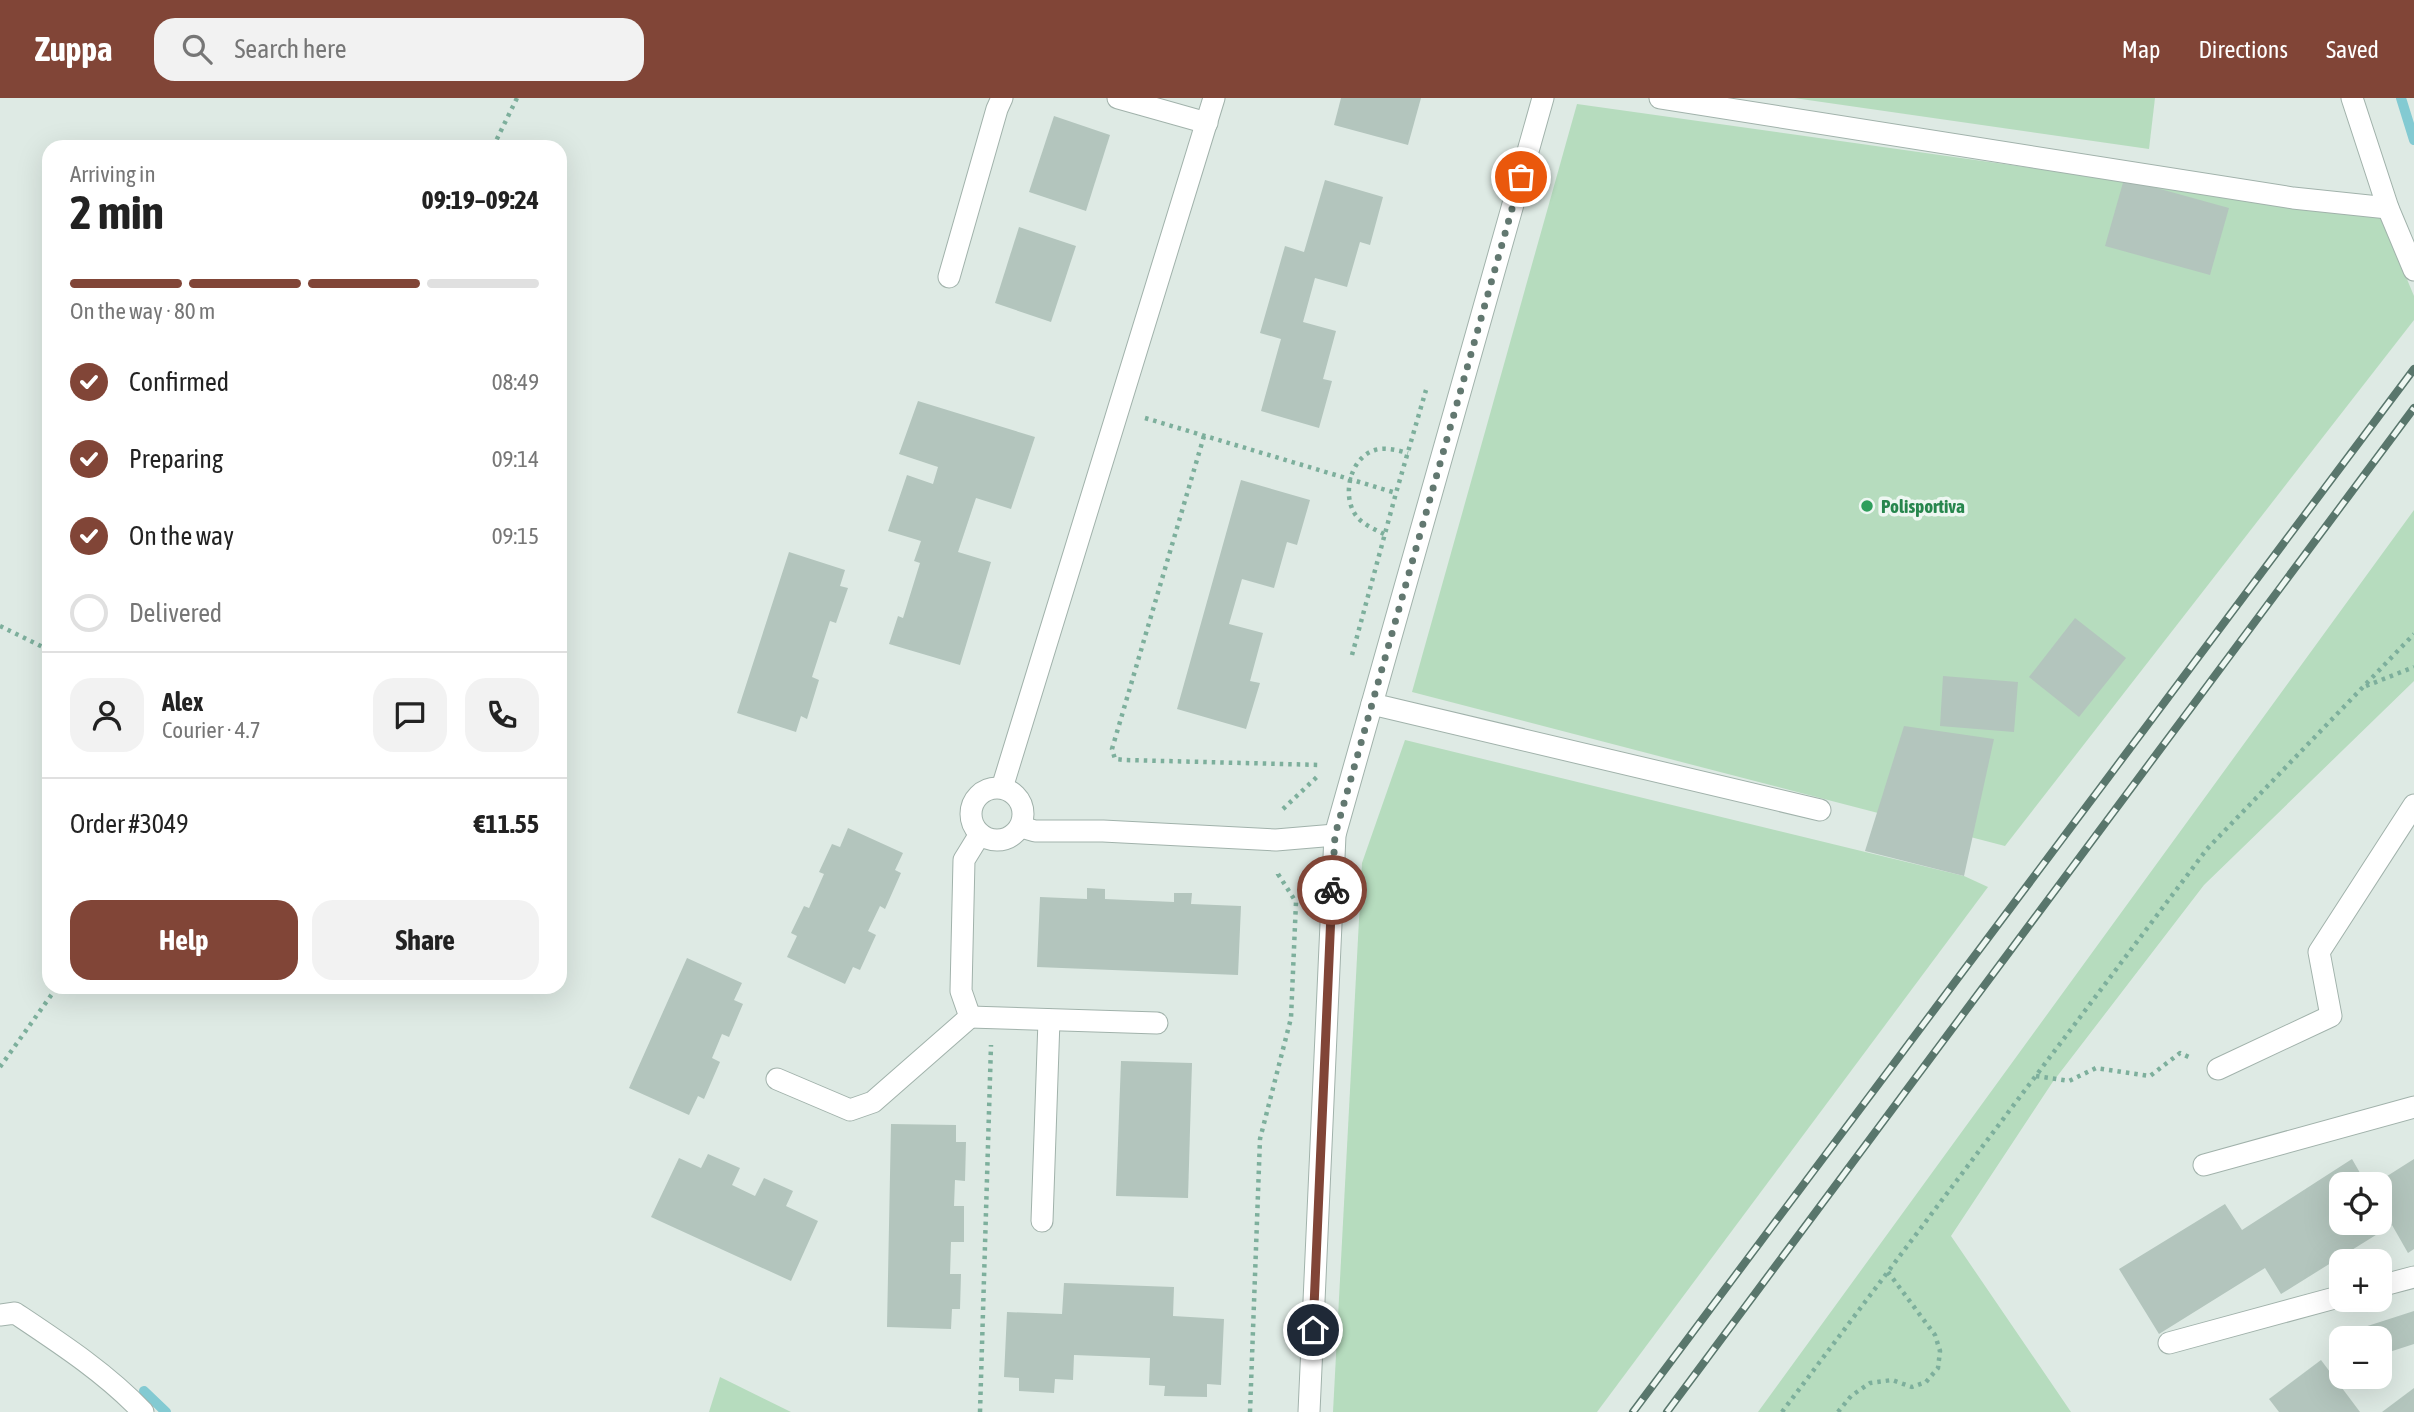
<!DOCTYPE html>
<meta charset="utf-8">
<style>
body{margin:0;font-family:"Asap Condensed",sans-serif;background:#f2f2f2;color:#222;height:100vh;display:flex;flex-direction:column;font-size:26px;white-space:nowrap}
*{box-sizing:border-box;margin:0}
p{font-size:23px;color:#767676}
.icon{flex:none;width:38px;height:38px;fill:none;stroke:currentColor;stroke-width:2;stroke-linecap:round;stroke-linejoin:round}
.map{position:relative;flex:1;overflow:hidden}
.sheet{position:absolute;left:42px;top:42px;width:525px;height:854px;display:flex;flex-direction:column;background:#fff;border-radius:21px;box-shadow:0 7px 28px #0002}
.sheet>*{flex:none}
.buttons{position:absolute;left:2329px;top:1074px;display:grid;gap:14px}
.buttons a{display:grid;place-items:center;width:63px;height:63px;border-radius:14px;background:#fff;box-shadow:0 7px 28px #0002;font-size:35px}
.pin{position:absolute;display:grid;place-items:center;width:60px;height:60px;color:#fff;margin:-30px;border:4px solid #fff;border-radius:50%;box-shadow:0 2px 7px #0007}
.courier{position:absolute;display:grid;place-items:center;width:70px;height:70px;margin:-35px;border:5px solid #814537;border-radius:50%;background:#fff;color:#222;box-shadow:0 2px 9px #0007}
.overview em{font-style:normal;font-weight:700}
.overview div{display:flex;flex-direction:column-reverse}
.overview{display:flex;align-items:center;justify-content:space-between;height:119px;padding:0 28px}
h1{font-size:46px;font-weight:700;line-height:52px}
.bar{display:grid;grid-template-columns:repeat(4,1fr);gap:10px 7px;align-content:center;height:84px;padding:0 28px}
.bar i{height:9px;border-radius:5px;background:#e0e0e0}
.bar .active{background:#814537}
.bar p{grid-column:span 4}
.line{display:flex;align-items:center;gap:18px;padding:0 28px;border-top:2px solid #e0e0e0}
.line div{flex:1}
.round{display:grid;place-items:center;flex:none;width:74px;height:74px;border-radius:21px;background:#f2f2f2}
ol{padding:0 28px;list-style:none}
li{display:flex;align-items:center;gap:21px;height:77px}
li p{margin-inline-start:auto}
li .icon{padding:7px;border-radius:50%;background:#814537;color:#fff;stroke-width:4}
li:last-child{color:#767676}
li i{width:38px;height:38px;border:4px solid #e0e0e0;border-radius:50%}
.primary-button{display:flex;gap:14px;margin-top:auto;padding:14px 28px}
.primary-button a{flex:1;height:80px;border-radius:21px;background:#814537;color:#fff;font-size:28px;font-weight:700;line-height:80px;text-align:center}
.primary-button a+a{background:#f2f2f2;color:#222}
header{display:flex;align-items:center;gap:42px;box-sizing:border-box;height:98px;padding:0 35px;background:#814537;color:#fff}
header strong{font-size:33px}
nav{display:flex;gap:38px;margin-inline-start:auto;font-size:24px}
.search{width:490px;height:63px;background:#f2f2f2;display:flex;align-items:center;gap:18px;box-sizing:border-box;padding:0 24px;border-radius:21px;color:#767676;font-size:26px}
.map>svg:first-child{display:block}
</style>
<header>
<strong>Zuppa</strong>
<div class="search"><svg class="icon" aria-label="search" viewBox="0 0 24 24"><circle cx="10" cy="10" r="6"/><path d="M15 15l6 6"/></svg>Search here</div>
<nav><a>Map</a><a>Directions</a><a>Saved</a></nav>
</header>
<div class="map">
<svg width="2414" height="1314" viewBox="0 0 2414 1314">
<rect width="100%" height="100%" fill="#deeae4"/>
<g fill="#b6dcbe">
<path d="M1794,0H2155L2149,51Z"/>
<path d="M1577,6L2381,119L2414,198V222L2005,748L1412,594Z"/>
<path d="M2414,412V583L2204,787L2052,985L1951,1138L2071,1314H1758Z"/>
<path d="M1405,642L1964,778L1988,789L1597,1314H1333L1362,765Z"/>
<path d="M720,1279L791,1314H709Z"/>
</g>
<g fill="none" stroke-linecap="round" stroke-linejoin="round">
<g stroke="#83cad2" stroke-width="10">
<path d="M2401,0L2414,42"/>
<path d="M144,1293L166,1314"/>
</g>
</g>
<g fill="#b3c5bd">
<path d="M1341,0H1421L1408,47L1334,27Z"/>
<path d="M1054,18L1110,37L1086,113L1029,94Z"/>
<path d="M2124,81L2229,110L2210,177L2105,148Z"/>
<path d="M1325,82L1383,99L1370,147L1360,144L1347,189L1315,180L1303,224L1336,233L1323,281L1332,283L1319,330L1261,313L1281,241L1260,235L1285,148L1304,154Z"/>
<path d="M1019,129L1076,148L1051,224L995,205Z"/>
<path d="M918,303L1035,339L1011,411L976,400L958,454L991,464L960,567L889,546L898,518L903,520L920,465L914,463L921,443L888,433L907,377L933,386L938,369L899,356Z"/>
<path d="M1241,382L1310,402L1297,447L1287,444L1274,490L1242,481L1229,526L1263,535L1250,583L1260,585L1246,631L1177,611Z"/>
<path d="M789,454L845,472L840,488L848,490L836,525L830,523L812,579L819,582L807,621L801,618L796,634L737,615Z"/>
<path d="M2075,520L2126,560L2079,619L2029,579Z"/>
<path d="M1943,578L2018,584L2014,634L1940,628Z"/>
<path d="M1904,628L1994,641L1964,778L1865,753Z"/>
<path d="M848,730L903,755L895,772L901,775L885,811L880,808L868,833L876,837L860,872L853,869L845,886L787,859L797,838L791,835L804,808L809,810L824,776L819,774L832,746L840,749Z"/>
<path d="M1087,790L1105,791V801L1174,804V795H1192L1191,806L1241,808L1238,877L1037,869L1040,799L1087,801Z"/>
<path d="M687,860L742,885L734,902L743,906L729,939L722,936L712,960L720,964L704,1001L698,998L689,1017L629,990Z"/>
<path d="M1121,963L1192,965L1188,1100L1116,1098Z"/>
<path d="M891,1026L956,1027V1044H966L965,1083L955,1082L954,1108H964V1144H951L950,1176H961L960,1211H952L951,1231L887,1229Z"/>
<path d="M708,1056L740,1070L732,1087L755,1098L764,1080L793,1093L786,1108L818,1123L791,1183L651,1119L679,1060L701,1070Z"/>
<path d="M2352,1061L2367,1087H2342V1125H2380V1087H2373L2414,1061V1151L2408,1155L2392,1127L2281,1196L2265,1170L2159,1236L2119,1171L2225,1106L2242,1132Z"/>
<path d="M1064,1185L1174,1189L1173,1218L1224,1221L1221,1287L1207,1286V1299L1164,1298L1165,1288L1149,1287L1150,1260L1074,1257L1073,1282L1055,1281L1054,1295L1019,1293V1280L1004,1279L1007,1214L1062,1216Z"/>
<path d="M2414,1213V1246L2380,1257V1241H2354L2352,1233Z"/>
<path d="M2321,1262L2360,1314H2279L2269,1301Z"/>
<path d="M2414,1290V1314H2382Z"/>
</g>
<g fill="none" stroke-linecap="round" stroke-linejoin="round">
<defs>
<g id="lane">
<path d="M1660,0L2293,100L2388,110L2352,0"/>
<path d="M2388,110L2414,172"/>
<path d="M1372,606L1820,712"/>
<path d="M2218,971L2331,918L2319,854L2414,707"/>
</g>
<g id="street">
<path d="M1118,0L1207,25"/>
<path d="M949,179L997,11L1002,0"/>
<circle cx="997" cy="716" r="26"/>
<path d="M1002,690L1214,0"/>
<path d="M1021,729L1035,733H1103L1276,742L1335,737"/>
<path d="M970,919L1157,925"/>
<path d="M777,981L850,1012L873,1004L970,919L961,893L964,762L980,736"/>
<path d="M2204,1067L2414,1009"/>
<path d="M1042,1123L1049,922"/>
<path d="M2380,1188L2414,1179"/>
<path d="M0,1217L15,1215C60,1245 106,1275 143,1314"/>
<path d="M2169,1245L2342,1198"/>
<path d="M1309,1314L1335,737L1543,0"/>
</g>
</defs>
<use href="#lane" stroke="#a1b2ab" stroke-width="23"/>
<use href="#street" stroke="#a1b2ab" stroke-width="23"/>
<g stroke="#7daf9c" stroke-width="4.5" stroke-dasharray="3.5 5" stroke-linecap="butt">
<path d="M493,49L517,0"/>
<path d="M1145,320L1396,395"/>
<path d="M1204,338L1112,651L1115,661L1125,662L1322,667"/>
<path d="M1384,436C1376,432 1367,428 1360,422C1340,404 1348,360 1375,352C1385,349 1397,352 1408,355"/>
<path d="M0,528L49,552"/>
<path d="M1352,557L1396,395L1426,292"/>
<path d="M2366,588L2414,569"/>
<path d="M1283,711L1319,677"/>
<path d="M0,969L57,889"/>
<path d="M2036,978L2069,983L2096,970L2150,978L2180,955L2191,960"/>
<path d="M980,1314L991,947"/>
<path d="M1250,1314L1260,1041L1291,920L1296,804L1278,776V771"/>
<path d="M1782,1314L2207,751L2414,536"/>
<path d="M1838,1314L1851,1298L1870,1285L1892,1282L1912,1289L1926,1284L1938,1270L1940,1253L1935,1237L1888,1174"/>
</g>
<use href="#lane" stroke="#fff" stroke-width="21"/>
<use href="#street" stroke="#fff" stroke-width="21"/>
<defs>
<g id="rail">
<path d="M1633,1314L2414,271"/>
<path d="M1667,1314L2414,310"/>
</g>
</defs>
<use href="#rail" stroke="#59766c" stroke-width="8"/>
<use href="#rail" stroke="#eef7f2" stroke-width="5" stroke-dasharray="16" stroke-linecap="butt"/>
</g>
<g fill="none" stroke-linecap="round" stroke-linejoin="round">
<path stroke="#627870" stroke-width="7" stroke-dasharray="0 12.6" d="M1332,792L1335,737L1521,79"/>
<path stroke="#814537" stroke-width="9" d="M1313,1232L1332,792"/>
</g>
<circle fill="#2e9e5b" stroke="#eef7f2" stroke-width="2.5" cx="1867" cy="408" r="7"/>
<g text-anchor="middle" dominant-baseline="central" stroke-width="7" stroke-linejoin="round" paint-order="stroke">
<g font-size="19" font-weight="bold" fill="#27864d" stroke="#eef7f2" text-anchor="start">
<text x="1881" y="408">Polisportiva</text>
</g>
</g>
</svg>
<div class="buttons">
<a><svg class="icon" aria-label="locate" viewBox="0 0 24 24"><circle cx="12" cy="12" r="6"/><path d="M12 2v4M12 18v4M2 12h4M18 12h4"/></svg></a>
<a>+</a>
<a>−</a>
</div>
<div class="pin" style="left:1521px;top:79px;background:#ea580c"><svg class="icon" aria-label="bag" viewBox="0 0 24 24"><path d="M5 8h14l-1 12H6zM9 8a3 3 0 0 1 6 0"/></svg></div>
<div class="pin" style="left:1313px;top:1232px;background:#1f2937"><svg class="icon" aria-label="home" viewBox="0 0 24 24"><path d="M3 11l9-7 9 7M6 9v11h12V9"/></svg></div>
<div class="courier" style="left:1332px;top:792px"><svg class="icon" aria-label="bike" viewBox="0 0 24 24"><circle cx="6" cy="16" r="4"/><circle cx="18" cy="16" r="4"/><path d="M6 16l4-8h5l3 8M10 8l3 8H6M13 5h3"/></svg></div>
<section class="sheet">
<div class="overview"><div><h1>2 min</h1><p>Arriving in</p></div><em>09:19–09:24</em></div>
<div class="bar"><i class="active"></i><i class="active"></i><i class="active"></i><i></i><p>On the way · 80 m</p></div>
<ol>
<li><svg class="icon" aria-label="check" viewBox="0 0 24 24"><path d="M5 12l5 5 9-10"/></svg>Confirmed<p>08:49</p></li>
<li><svg class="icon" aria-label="check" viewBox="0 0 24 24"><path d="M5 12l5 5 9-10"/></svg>Preparing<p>09:14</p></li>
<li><svg class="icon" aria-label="check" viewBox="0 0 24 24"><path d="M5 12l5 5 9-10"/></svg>On the way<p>09:15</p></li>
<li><i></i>Delivered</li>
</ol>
<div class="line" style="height:126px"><a class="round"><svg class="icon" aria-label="person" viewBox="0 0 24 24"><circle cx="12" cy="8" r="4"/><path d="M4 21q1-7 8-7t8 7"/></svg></a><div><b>Alex</b><p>Courier · 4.7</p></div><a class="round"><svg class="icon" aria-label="chat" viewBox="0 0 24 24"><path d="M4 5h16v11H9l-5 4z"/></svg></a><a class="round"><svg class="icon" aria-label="phone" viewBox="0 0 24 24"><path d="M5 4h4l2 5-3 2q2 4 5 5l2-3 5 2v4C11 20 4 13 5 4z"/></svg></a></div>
<div class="line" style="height:91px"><div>Order #3049</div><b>€11.55</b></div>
<div class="primary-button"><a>Help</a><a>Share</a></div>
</section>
</div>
